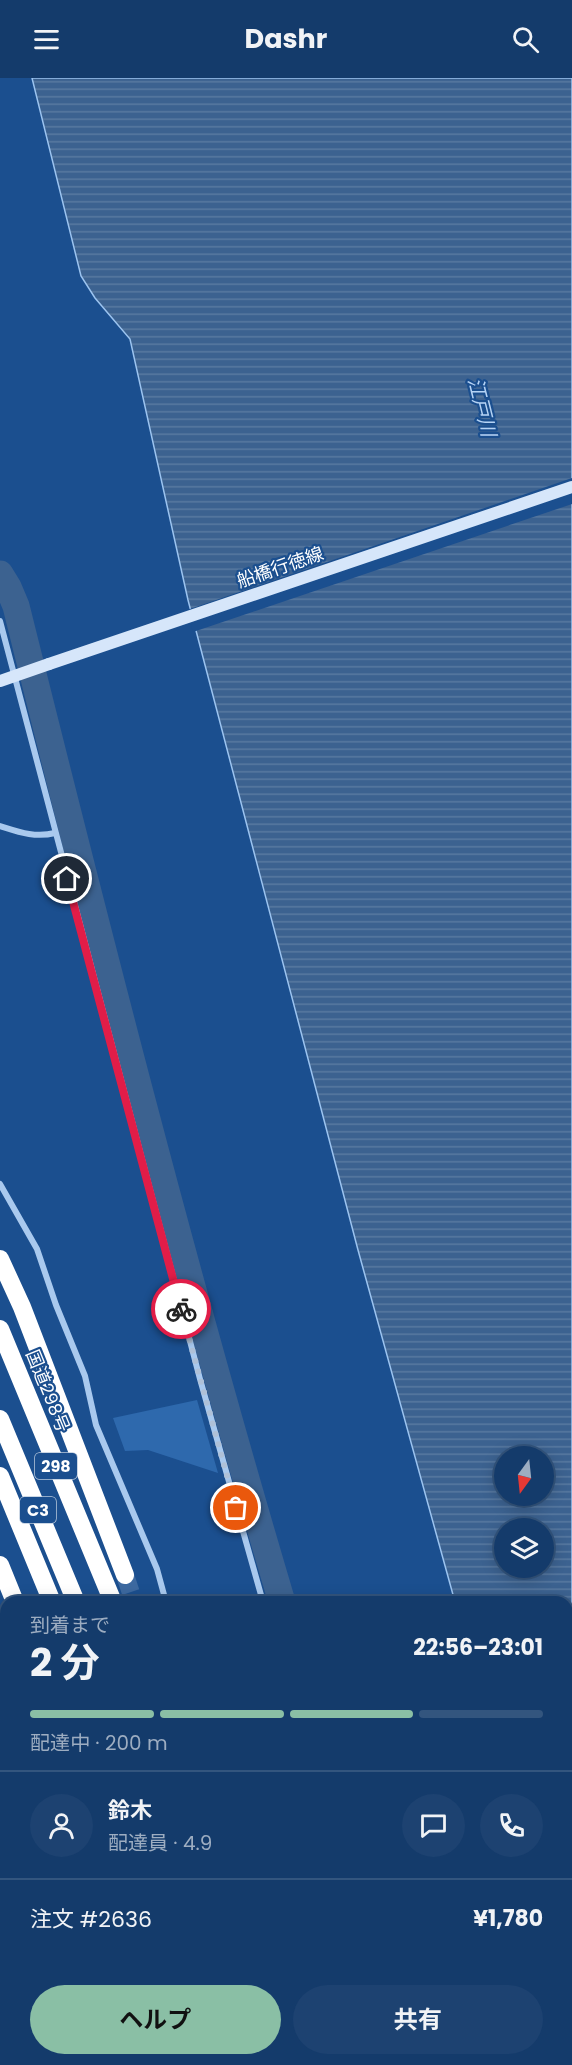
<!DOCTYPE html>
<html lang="ja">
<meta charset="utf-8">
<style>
body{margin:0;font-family:Poppins,"Noto Sans JP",sans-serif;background:#1d4271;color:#f1f3f6;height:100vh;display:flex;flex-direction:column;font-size:22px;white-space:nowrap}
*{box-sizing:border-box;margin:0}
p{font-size:20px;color:#9dadc1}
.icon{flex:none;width:33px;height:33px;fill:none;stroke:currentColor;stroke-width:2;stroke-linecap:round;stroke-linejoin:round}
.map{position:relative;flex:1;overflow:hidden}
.panel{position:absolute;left:0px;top:1518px;width:573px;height:470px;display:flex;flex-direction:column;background:#143b6b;border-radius:18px 18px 0 0;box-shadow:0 3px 15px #0003,0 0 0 2px #33557e}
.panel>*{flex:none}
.needle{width:39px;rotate:195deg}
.controls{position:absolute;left:494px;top:1368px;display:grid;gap:12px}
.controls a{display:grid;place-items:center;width:60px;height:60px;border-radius:50%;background:#143b6b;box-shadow:0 3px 15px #0003,0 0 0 2px #33557e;font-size:30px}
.pin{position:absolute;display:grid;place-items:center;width:51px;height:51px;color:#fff;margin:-26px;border:3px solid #fff;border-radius:50%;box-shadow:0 2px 6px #0007}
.courier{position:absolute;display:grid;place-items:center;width:60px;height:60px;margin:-30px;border:4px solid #e11d48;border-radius:50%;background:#fff;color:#222;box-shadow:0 2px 8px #0007}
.summary em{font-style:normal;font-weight:700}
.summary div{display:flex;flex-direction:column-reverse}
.summary{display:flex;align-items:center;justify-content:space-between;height:102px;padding:0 30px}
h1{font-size:39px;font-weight:700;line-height:45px}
.bar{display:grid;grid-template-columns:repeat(4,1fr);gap:9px 6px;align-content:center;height:72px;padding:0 30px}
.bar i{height:8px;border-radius:4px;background:#33557e}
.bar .current{background:#8abfa5}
.bar p{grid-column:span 4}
.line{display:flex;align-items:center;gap:15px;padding:0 30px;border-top:2px solid #33557e}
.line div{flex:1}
.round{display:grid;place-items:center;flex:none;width:63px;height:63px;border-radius:32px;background:#1d4271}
.cta{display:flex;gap:12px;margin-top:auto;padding:12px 30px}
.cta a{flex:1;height:69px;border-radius:36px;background:#8abfa5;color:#111;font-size:24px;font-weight:700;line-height:69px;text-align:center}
.cta a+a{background:#1d4271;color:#f1f3f6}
header{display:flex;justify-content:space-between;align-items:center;height:78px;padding:0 30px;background:#143b6b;font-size:27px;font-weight:700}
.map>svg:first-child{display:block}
</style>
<header><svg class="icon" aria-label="menu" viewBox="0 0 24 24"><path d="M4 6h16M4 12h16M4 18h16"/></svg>Dashr<svg class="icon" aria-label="search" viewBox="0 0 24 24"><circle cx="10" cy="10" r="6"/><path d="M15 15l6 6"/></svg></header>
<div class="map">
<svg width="572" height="1987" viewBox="0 0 572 1987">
<defs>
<pattern id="forest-firs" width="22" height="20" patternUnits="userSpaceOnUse" patternTransform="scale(1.5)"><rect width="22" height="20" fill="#2e69ad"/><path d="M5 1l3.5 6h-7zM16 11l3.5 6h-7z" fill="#4d80b9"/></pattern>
<pattern id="water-rules" width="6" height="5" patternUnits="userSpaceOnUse" patternTransform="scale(1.5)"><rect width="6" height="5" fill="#3c6290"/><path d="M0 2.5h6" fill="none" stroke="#597aa1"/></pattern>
</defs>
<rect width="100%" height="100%" fill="#1b4f8f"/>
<path fill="#2e69ad" d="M197,1322L218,1395L148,1372L125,1373L113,1340Z"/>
<path fill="url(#forest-firs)" d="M0,1640L6,1648V1734L0,1732Z"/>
<path fill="url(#water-rules)" stroke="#9cc4f0" stroke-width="1.5" fill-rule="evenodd" d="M32,0H572V1910L567,1895V1524H455L358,1172L188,522L130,261L95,220L81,198ZM504,1378H543V1418H504ZM504,1450H543V1490H504Z"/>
<path fill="#1b4f8f" d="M572,400V426L193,554L187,532Z"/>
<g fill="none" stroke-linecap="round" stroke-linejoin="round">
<g stroke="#3c6290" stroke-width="27">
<path d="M0,496L8,509L16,528C99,861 184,1195 282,1524"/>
<path d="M429,1982L431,1987"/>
</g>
<g stroke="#3d69a0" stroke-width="18" stroke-dasharray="18 9" stroke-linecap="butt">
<path d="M125,1497L134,1524"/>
<path d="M0,1534L6,1548"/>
<path d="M243,1982L246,1987"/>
<path d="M265,1982L268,1987"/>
</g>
<path stroke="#a9c9ee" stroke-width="4.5" d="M0,1847L6,1848"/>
<g stroke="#a9c9ee" stroke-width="6">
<path d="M0,543L200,1301L263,1524"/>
<path d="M0,748C19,754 35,760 55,755"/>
<path d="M0,1106L37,1171L56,1227L85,1298L96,1347L157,1491L166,1524"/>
<path d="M0,1601L6,1612"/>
<path d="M0,1954L6,1953"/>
<path d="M318,1982L323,1987"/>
</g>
<g stroke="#d6e6fa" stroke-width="12">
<path d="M49,586L572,409"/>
<path d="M180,1982L185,1987"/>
<path d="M141,1987L144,1982"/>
</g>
<g stroke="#fff" stroke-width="18">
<path d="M0,1181L22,1229L125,1497"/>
<path d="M0,1251L113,1524"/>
<path d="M0,1341L76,1524"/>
<path d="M0,1398L52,1524"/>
<path d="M0,1487L15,1524"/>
<path d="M210,1982L213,1987"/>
<path d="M225,1982L228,1987"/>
<path d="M278,1982L280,1987"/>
<path d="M295,1982L297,1987"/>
</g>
<defs>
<g id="rail">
<path d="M567,1958L572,1956"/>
<path d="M488,1987L503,1982"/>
<path d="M510,1987L525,1982"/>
</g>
</defs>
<use href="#rail" stroke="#fff" stroke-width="7"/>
<use href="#rail" stroke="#1b4f8f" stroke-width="4.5" stroke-dasharray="14" stroke-linecap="butt"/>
<path stroke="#d6e6fa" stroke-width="12" d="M0,603L49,586"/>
</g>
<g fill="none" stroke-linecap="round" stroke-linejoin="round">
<path stroke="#afc1d8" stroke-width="6" stroke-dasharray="0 10.8" d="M181,1231L236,1430"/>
<path stroke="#e11d48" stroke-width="8" d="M67,801L181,1231"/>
</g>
<g text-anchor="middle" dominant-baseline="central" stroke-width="4.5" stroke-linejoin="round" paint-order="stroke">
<g fill="#1b4f8f" stroke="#bbcadd" stroke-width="1.5">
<rect x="35" y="1375" width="42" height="26" rx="4.5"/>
<rect x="20" y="1419" width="36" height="26" rx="4.5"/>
</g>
<g font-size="16" font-weight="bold" fill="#fff">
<text x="56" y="1388">298</text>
<text x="38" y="1432">C3</text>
</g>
<g font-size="18" fill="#fff" stroke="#1b4f8f">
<text transform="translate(280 489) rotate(-19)">船橋行徳線</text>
<text transform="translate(48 1313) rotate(68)">国道298号</text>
</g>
<g font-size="20" font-style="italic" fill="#b5d3f5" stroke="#1b4f8f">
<text transform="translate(482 329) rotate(76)">江戸川</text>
</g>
</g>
</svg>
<div class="controls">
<a><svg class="needle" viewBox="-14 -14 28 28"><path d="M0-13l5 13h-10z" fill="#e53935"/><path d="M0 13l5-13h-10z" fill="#9dadc1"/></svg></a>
<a><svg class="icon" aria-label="layers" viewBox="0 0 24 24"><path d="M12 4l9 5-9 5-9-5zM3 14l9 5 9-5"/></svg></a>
</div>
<div class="pin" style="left:236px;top:1430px;background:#ea580c"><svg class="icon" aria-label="bag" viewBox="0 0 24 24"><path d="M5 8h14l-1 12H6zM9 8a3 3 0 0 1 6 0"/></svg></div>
<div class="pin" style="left:67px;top:801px;background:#1f2937"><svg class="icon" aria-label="home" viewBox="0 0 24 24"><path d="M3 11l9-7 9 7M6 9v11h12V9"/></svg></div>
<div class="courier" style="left:181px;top:1231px"><svg class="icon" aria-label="bike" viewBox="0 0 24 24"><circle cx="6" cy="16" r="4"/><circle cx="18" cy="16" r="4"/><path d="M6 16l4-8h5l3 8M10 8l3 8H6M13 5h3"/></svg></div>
<section class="panel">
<div class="summary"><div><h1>2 分</h1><p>到着まで</p></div><em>22:56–23:01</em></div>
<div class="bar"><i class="current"></i><i class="current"></i><i class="current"></i><i></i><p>配達中 · 200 m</p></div>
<div class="line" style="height:108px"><a class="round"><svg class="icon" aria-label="person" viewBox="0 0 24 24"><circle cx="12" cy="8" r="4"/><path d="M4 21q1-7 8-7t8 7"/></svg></a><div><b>鈴木</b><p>配達員 · 4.9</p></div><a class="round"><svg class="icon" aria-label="chat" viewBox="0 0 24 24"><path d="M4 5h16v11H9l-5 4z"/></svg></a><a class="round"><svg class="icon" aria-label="phone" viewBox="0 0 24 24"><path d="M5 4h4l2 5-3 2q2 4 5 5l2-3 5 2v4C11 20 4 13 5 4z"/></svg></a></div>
<div class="line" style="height:78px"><div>注文 #2636</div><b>¥1,780</b></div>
<div class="cta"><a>ヘルプ</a><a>共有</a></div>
</section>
</div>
